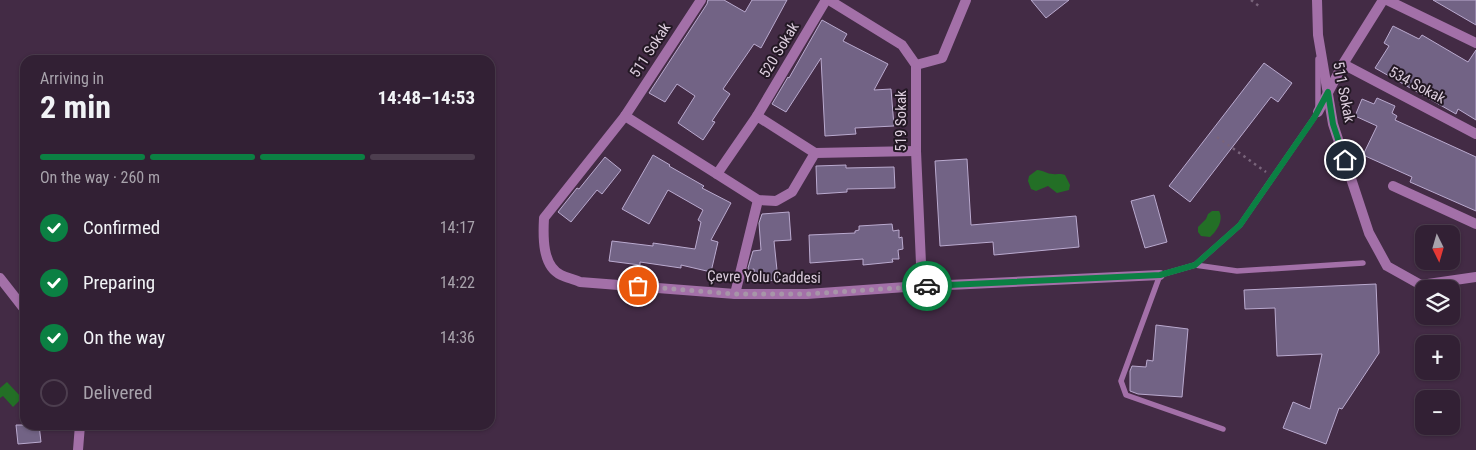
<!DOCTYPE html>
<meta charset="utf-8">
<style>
body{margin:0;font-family:"Roboto Condensed",sans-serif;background:#3a283c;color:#f1f3f6;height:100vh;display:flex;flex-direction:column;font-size:19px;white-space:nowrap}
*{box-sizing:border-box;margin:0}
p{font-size:16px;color:#a8a3ac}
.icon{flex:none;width:28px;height:28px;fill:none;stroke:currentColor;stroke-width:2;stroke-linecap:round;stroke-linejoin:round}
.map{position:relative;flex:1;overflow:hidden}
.sheet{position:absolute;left:20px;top:55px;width:475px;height:375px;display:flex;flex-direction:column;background:#322034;border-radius:15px;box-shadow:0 1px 4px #0004,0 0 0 1px #4d3e4f}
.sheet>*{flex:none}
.needle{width:32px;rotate:175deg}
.tools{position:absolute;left:1415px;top:225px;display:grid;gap:10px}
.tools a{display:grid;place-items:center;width:45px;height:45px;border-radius:10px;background:#322034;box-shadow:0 1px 4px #0004,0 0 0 1px #4d3e4f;font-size:25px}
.pin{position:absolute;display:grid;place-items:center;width:42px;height:42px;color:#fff;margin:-21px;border:2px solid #fff;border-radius:50%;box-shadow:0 1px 5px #0007}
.courier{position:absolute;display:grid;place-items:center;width:50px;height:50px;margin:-25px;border:4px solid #0b8043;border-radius:50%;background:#fff;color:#222;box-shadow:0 1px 6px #0007}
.head em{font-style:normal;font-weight:700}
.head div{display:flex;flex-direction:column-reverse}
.head{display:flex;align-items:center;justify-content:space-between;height:85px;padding:0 20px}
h1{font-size:32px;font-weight:700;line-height:38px}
.bar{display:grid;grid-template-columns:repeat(4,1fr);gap:8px 5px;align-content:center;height:60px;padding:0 20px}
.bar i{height:6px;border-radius:4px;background:#4d3e4f}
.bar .active{background:#0b8043}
.bar p{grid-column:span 4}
ol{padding:0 20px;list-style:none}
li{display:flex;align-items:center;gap:15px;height:55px}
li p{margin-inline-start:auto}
li .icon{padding:5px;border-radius:50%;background:#0b8043;color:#fff;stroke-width:4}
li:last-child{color:#a8a3ac}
li i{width:28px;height:28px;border:2px solid #4d3e4f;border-radius:50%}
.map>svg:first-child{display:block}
</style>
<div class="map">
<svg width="1476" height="450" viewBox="0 0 1476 450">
<rect width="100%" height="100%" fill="#432b45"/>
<g fill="#236f26">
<path d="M1037,170C1043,170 1047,174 1053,174C1057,175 1060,173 1065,175L1070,185L1069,190L1057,193L1048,186L1036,191L1031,189L1028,181L1029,176Z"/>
<path d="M1212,211H1219C1224,220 1217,231 1210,237L1201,236L1198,232V227L1206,219L1208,214Z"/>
<path d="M7,382L22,398L13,407L3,396L0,398V388Z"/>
</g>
<g fill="#726385" stroke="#baaacf">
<path d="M708,0H724L745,12L752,0H787L761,48L754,44L723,89L730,94L712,121L715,122L703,140L678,123L695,96L677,84L665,102L649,93L707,4Z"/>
<path d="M1031,0H1069L1046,18Z"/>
<path d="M1433,0H1476V25Z"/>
<path d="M822,20L847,34L843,41L888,64L874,90L891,89L894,126L855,128L856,134L825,136L821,58L786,112L772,104L788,77L789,78Z"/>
<path d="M1393,26L1419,39L1422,35L1468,62L1476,50V120L1458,109L1456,114L1375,68L1389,46L1384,43Z"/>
<path d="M1264,63L1292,83L1278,102L1271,97L1190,202L1169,186Z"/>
<path d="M1377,98L1395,106L1392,113L1397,116L1395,120L1476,157V211L1410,182L1412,177L1363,155L1377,126L1355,116L1362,99L1374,104Z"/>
<path d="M653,155L670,165L669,166L704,186L702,188L731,203L711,240L718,242L711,272L681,265V268L640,262V265L609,261L612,241L653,246V243L695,249L701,222L698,220L703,210L668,190L649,224L622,209Z"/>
<path d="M605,157L621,170L602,194L597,190L571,222L558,212L577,188L579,189Z"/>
<path d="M967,159L971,225L1076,216L1079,247L994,255L993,242L940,246L935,161Z"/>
<path d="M846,165V168L894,167L895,188L847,189V192L817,194L816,166Z"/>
<path d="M1154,195L1167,242L1145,248L1131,201Z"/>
<path d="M789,212L791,240L774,241L778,280L755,282L754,269L749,270L748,268L753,251L761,250L759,223L762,214Z"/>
<path d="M892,224L893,231L899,230V238L902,237L903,249L898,250L899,259H892L893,262L863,265V259L810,263L809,235L855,233V231L859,230V226Z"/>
<path d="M1376,284L1379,353L1342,409L1339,408L1326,444L1283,428L1293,402L1310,409L1322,354L1277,356L1275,308L1245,309L1244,290Z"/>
<path d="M1156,325L1188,329L1182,397L1138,394L1130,391V371L1132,366L1146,367L1147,360L1153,361Z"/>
<path d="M16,425H39L41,442L18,444Z"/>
</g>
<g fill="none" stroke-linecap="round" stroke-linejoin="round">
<g stroke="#79647b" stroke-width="2.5" stroke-dasharray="2.5 4" stroke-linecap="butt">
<path d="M1251,0L1259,6"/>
<path d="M1217,137L1266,172"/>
</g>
<g stroke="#a370a8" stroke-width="5.5">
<path d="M1195,265L1237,271L1363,263"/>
<path d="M1223,429L1126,395L1121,381L1160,275L1195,265L1240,225L1318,112V59"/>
</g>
<g stroke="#a370a8" stroke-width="10">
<path d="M701,0L625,116L544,218C543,236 542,266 561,275C567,278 574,279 580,282L735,294H807L906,287L1160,275"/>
<path d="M829,0L902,45L916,65V151L922,286"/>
<path d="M1317,0L1318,35L1333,124L1369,233L1387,266L1421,285L1476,277"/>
<path d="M1387,0L1476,43"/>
<path d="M1343,64L1476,134"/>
<path d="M916,65L942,58L966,0"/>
<path d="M1318,112L1343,64L1383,0"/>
<path d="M625,116L717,174"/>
<path d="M757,116L815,153L792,192L776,201L758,200L717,174Z"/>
<path d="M757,116L826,0"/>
<path d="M815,153L916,151"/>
<path d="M1393,186L1476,224"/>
<path d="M0,278L25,310"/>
<path d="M735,294L758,200"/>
<path d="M78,450L80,425"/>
</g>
</g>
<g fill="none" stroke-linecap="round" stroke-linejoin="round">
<path stroke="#a795a8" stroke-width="5" stroke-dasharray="0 9" d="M638,286L735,294H807L927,286"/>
<path stroke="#0b8043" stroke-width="6" d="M927,286L1160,275L1195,265L1240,225L1314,118L1328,92L1333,124L1345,160"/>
</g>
<g text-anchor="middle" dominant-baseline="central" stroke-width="4" stroke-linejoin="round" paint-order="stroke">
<g font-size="15" fill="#ddcede" stroke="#231824">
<text transform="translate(650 50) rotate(-57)">511 Sokak</text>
<text transform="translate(779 50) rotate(-59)">520 Sokak</text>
<text transform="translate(1417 85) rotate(28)">534 Sokak</text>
<text transform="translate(1344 92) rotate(79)">511 Sokak</text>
<text transform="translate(901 121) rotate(-90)">519 Sokak</text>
<text transform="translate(764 277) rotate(1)">Çevre Yolu Caddesi</text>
</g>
</g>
</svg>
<div class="tools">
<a><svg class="needle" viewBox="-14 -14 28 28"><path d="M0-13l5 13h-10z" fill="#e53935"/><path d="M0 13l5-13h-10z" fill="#a8a3ac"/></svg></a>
<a><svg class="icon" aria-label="layers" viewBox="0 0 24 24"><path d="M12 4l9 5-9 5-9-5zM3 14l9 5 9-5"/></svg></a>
<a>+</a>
<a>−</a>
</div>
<div class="pin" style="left:638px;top:286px;background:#ea580c"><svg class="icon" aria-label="bag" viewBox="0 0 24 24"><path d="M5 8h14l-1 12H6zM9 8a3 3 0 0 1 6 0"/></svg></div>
<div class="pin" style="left:1345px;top:160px;background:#1f2937"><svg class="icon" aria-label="home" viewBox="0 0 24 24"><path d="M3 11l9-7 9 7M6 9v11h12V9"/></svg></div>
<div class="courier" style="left:927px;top:286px"><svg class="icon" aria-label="car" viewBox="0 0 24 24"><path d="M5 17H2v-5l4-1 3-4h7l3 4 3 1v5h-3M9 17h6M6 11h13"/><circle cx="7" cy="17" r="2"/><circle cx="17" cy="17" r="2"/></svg></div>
<section class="sheet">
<div class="head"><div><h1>2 min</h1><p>Arriving in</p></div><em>14:48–14:53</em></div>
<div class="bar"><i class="active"></i><i class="active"></i><i class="active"></i><i></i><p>On the way · 260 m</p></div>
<ol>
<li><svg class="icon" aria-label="check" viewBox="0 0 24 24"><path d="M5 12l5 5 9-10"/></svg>Confirmed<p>14:17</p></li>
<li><svg class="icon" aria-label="check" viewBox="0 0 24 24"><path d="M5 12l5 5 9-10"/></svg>Preparing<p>14:22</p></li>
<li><svg class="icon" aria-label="check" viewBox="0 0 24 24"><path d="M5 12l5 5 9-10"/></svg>On the way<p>14:36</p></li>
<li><i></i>Delivered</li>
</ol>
</section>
</div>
